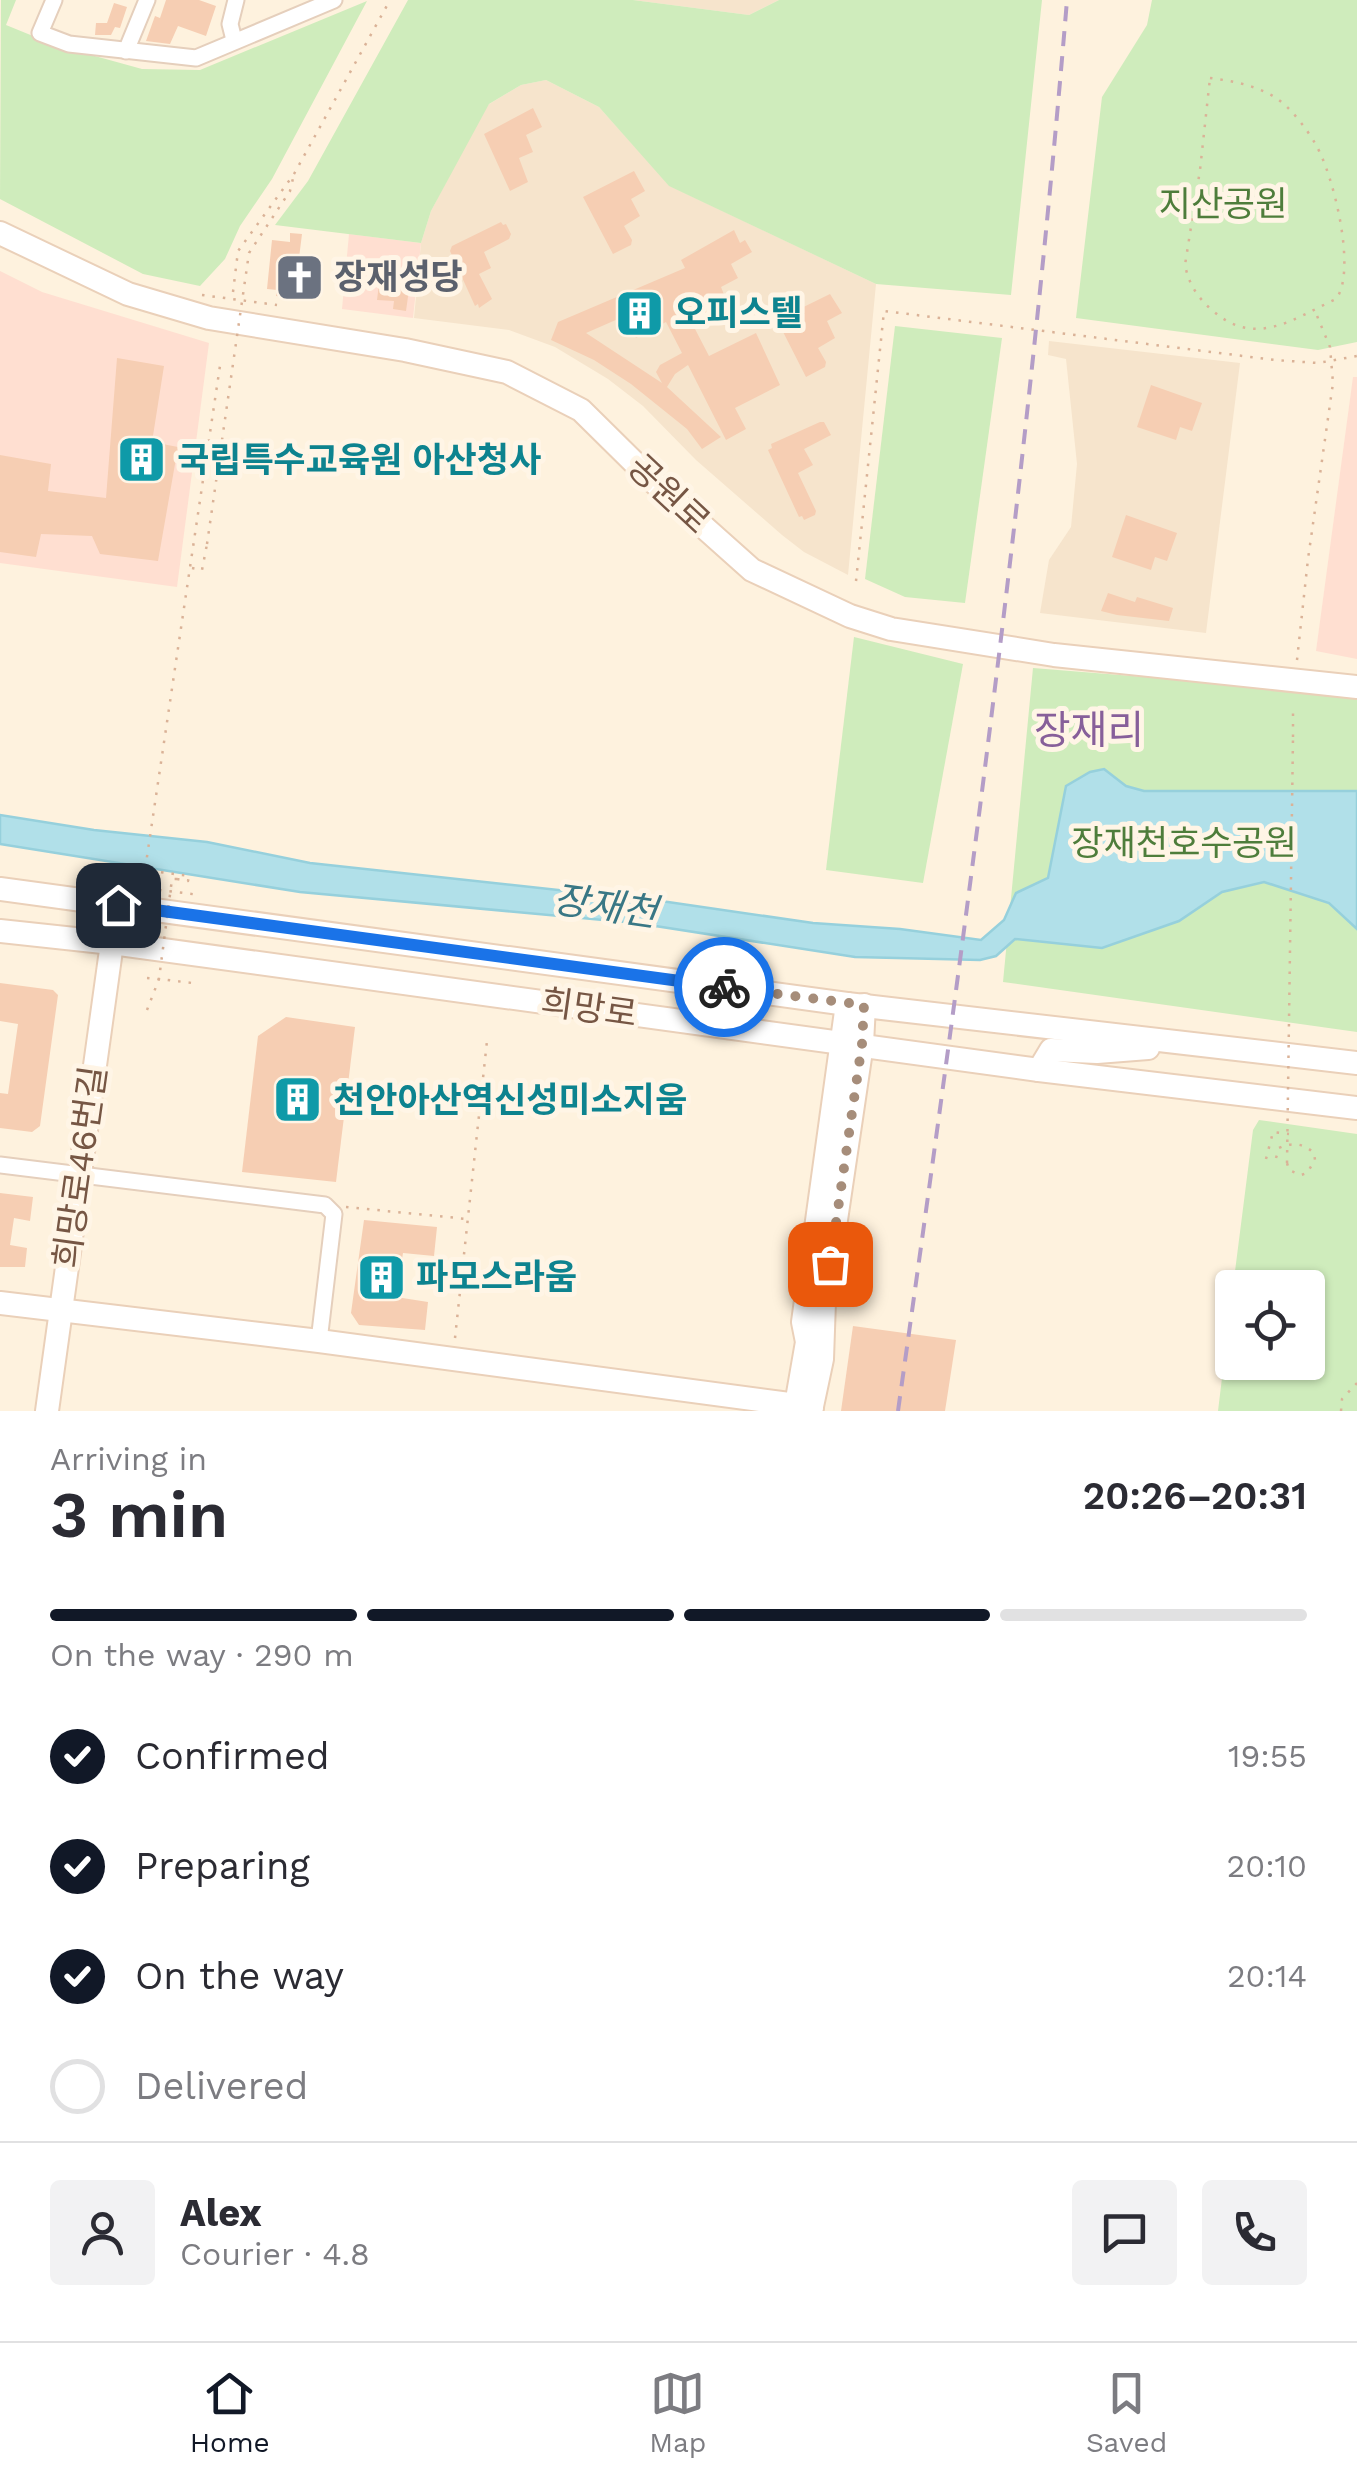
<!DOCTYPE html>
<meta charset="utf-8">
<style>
body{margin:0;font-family:"Work Sans","Noto Sans KR",sans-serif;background:#f2f2f3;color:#2b2b33;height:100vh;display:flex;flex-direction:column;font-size:38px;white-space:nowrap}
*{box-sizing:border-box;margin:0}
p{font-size:32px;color:#7c7c81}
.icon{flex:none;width:55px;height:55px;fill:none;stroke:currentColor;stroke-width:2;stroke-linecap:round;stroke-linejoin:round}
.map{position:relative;height:1411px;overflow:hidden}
.side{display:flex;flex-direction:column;background:#fff;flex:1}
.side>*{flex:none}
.fabs{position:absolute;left:1215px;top:1270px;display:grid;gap:20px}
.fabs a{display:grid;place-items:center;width:110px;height:110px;border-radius:10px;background:#fff;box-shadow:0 2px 8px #0004;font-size:50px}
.pin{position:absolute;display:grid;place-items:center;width:85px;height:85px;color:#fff;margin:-42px;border-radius:20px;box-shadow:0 5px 15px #0006}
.courier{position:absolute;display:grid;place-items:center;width:100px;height:100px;margin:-50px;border:8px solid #1a73e8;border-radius:50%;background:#fff;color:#222;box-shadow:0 2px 12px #0007}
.summary em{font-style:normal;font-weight:600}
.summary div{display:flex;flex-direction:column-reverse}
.summary{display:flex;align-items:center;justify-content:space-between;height:170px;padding:0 50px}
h1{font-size:65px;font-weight:600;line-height:75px}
.bar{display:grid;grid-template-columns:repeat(4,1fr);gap:15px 10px;align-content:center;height:120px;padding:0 50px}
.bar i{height:12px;border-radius:8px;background:#e1e1e2}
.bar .active{background:#111827}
.bar p{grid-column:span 4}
.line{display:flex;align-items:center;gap:25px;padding:0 50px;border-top:2px solid #e1e1e2}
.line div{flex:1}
.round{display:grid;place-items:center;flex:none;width:105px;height:105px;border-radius:10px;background:#f2f2f3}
ol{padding:0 50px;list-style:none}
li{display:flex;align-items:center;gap:30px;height:110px}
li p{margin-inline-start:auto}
li .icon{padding:10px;border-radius:50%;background:#111827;color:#fff;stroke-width:4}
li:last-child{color:#7c7c81}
li i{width:55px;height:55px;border:5px solid #e1e1e2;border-radius:50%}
.tab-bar{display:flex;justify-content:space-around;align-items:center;height:140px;border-top:2px solid #e1e1e2;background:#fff;font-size:28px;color:#7c7c81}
.tab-bar a{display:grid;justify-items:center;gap:5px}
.tab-bar .active{color:#111827}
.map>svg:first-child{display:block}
</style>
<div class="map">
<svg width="1357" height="1411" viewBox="0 0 1357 1411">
<rect width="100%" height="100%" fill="#fef2de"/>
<g fill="#f6e4cc">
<path d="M633,0H779L749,15Z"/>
<path d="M546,80L599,107L670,186L876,284L848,575L804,552L782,535L696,460L643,406L608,379L555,347L509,330L414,318L421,243L431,211L486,106L521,85Z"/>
<path d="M1049,341L1240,363L1206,633L1040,613L1049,560L1071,527L1077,464L1066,359L1048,355Z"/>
</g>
<g fill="#ffdfd1">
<path d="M349,234L421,243L413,318L342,309Z"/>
<path d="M0,271L42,292L209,343L177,587L0,563Z"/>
<path d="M1353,377H1357V659L1316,651Z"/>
</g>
<g fill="#cfecbc">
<path d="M1,0H16L6,25L55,45L142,69L200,70L367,1L272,179L240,226L225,259L200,286L143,274L0,199Z"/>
<path d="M408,0H633L749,15L779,0H1042L1011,295L876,284L669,186L599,107L546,80L521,85L489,104L431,211L421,243L275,225L308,181Z"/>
<path d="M1152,0H1357V342L1318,350L1076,318L1102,97L1147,25Z"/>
<path d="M895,326L1002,338L965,603L905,597L865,579Z"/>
<path d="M854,637L963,664L923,883L826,870Z"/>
<path d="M1033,668L1357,694V1032L1003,982Z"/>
<path d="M1259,1120L1357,1134V1411H1218L1232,1295V1362H1308V1288L1233,1287L1253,1130Z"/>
</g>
<path fill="#b1e0e9" stroke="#96d0dc" stroke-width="2.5" d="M1104,769L1126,786L1144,791H1357V929L1329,903L1264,882L1222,892L1179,921L1102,948L1015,939L996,956L980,960L855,957L636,923L300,892L0,844V815L94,830L207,842L310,863L668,902L813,923L900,929L981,940L1004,920L1016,893L1048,878L1066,786L1090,772Z"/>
<g fill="#f6ceb3" fill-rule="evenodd">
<path d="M166,0H199L216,6L206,36L178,26L170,44L146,41L155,16L160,18Z"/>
<path d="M114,3L127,7L120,28L115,27L111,35H95L96,23H107Z"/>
<path d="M533,108L542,127L526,135L533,152L519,158L528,182L510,191L484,134Z"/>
<path d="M634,171L645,191L631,199L640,216L624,226L632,240L631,245L613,254L583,197Z"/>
<path d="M501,222L503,225L506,224L511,234L509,239L484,252L491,268L479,274L492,299L479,308L478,304L475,306L450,251L452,246Z"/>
<path d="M734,230L740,243L745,240L752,252L731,264L738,278L721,287L729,307L694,327L709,356L756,333L780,385L735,408L746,429L726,440L688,365L675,374L667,387L721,437L702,449L687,429L631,384L594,360L551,340L558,322L685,268L681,260ZM618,319L621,324L627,321L636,338L666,322L682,353L660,365L656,372L662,383L586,333Z"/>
<path d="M290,233L302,234L294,298L276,296L277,290L267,289L272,240L290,242Z"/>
<path d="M373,272L411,275L406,311L393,309L394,301L377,300L379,284L371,283Z"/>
<path d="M830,294L842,313L827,321L835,338L818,348L826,362L825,367L806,377L777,320Z"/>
<path d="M117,358L164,366L152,442L178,447L158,561L100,554L92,536L41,534L36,557L0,552V455L51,464L48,491L106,498Z"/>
<path d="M1151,385L1202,403L1192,431L1180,427L1176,440L1137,427Z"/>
<path d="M820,422H824L831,435L804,449L813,465L798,473L816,511L815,515L804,520L802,516L799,517L768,450L772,448L771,444Z"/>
<path d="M1126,515L1177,533L1167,561L1155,557L1151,570L1112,557Z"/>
<path d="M1108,593L1135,602L1137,597L1173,608L1169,621L1117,615L1101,611Z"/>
<path d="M0,983L53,990L58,995L40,1126L32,1132L0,1128V1093L8,1094L18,1024L0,1021Z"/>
<path d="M286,1017L355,1027L336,1182L242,1172L258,1036Z"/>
<path d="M0,1193L33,1197L30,1221L14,1218L10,1245L27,1248L25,1267H0Z"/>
<path d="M364,1220L437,1227L434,1256L403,1253L396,1297L428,1302L425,1330L359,1325L351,1313Z"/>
<path d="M853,1326L956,1340L945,1411H841Z"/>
</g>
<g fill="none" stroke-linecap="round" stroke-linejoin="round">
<defs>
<g id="street">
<path d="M54,0L40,33L69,44L196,58L334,0"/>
<path d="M234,40L230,24L236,0"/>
<path d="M126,51L147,0"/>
<path d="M0,1165L325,1205L334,1214L319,1341"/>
</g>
<g id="secondary">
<path d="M0,233L128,294L209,318L405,350L507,372L581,410L659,487L752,570L850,616L891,629L1054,655L1357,687"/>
<path d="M0,889L847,1004L1357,1063"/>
<path d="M0,931L112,943L1039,1070L1357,1108"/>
<path d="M1039,1070L1051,1050L1097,1052L1148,1048"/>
<path d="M0,1303L319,1341L812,1407"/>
<path d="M47,1411L112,943"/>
<path d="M795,1411L807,1342L803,1322L847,1004"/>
<path d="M811,1411L822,1359L824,1301L862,1044L864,1005"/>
</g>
</defs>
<use href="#street" stroke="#e5cfbc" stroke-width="19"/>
<use href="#secondary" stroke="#ead0b9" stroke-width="26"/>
<g stroke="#dab297" stroke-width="2.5" stroke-dasharray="2.5 8" stroke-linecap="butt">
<path d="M1210,78C1232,81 1256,85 1276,98C1291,108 1307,129 1316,145C1334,176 1357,272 1336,299C1293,319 1256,348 1213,311C1198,298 1189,285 1185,265L1200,170Z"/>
<path d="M233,292L238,251L294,174L390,0"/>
<path d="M202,295L277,305"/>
<path d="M192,568L202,570L207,544"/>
<path d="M856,581L884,311L1275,360L1318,363L1357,356"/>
<path d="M1297,660L1308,559L1333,383L1330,347L1315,311"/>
<path d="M1293,737V707"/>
<path d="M177,879L188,881L189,876L145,870L221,359"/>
<path d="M159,890L200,895"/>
<path d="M147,1010L159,979L192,983"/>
<path d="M1276,1158L1279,1148C1292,1142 1303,1143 1314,1153L1315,1160L1307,1173L1301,1175L1289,1170L1287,1163"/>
<path d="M1266,1159L1273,1132L1289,1134"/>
<path d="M346,1207L467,1219"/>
<path d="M455,1338L487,1041"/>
<path d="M1341,1411L1342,1399L1357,1383"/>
</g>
<use href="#street" stroke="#fff" stroke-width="15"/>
<use href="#secondary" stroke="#fff" stroke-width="22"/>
<path stroke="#b49dc7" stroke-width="4" stroke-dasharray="15 10" stroke-linecap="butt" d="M898,1411C964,942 1028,472 1067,0"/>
<g stroke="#dab297" stroke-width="2.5" stroke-dasharray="2.5 8" stroke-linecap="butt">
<path d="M207,544L249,253L290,191L294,174"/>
<path d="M147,978L159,979L172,879H177"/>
<path d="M1287,1163L1293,737"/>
</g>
</g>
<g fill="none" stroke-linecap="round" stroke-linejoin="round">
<path stroke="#a68d7a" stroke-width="10" stroke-dasharray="0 18" d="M724,987L864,1005L862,1044L830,1264"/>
<path stroke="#1a73e8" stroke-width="12" d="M118,905L724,987"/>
</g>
<defs>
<symbol id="church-square" viewBox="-11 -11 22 22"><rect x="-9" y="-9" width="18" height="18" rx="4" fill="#6b7280" stroke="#fff5e6"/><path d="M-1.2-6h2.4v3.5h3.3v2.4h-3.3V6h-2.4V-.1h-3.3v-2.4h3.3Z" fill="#fff"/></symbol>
<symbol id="building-square" viewBox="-11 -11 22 22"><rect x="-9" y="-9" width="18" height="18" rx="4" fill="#0f9aa8" stroke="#fff5e6"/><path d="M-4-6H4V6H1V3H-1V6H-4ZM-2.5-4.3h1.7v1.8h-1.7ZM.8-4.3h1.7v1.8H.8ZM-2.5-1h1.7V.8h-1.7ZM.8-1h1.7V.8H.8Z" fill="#fff"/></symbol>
</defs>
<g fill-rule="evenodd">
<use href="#church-square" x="272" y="250" width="55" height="55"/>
<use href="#building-square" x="612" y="286" width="55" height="55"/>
<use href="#building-square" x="114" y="432" width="55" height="55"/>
<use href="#building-square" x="270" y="1072" width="55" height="55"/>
<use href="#building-square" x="354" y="1250" width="55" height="55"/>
</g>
<g text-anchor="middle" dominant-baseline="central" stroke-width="10" stroke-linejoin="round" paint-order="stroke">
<g font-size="35" fill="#4e7d3b" stroke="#fff5e6">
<text x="1223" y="204">지산공원</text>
<text x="1184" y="843">장재천호수공원</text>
</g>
<g font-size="35" font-weight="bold" fill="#5b616d" stroke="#fff5e6" text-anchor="start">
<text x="334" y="277">장재성당</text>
</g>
<g font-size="35" font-weight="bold" fill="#0d838f" stroke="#fff5e6" text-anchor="start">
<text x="674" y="313">오피스텔</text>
<text x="177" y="460">국립특수교육원 아산청사</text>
<text x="333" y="1100">천안아산역신성미소지움</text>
<text x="416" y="1277">파모스라움</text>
</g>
<g font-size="35" fill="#765644" stroke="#fff5e6">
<text transform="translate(669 494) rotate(43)">공원로</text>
<text transform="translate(589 1008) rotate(8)">희망로</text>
<text transform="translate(80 1167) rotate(-82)">희망로46번길</text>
</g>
<g font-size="38" font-style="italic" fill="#397785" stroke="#fff5e6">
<text transform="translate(605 906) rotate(8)">장재천</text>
</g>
<g font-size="40" fill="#875f9a" stroke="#fff5e6">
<text x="1089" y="730">장재리</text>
</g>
</g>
</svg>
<div class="fabs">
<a><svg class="icon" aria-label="locate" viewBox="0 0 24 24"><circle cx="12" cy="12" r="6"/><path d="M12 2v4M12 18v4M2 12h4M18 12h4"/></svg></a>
</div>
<div class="pin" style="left:830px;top:1264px;background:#ea580c"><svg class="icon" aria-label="bag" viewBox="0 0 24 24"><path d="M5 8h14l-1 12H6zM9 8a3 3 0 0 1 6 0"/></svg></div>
<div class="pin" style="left:118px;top:905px;background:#1f2937"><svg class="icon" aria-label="home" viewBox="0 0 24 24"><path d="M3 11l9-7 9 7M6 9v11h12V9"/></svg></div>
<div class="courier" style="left:724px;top:987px"><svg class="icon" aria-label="bike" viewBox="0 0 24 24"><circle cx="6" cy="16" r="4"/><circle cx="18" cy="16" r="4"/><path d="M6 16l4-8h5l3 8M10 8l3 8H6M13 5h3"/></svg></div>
</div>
<section class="side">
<div class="summary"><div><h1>3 min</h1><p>Arriving in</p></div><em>20:26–20:31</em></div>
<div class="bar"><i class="active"></i><i class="active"></i><i class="active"></i><i></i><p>On the way · 290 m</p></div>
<ol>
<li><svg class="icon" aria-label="check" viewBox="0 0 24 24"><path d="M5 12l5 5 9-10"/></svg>Confirmed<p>19:55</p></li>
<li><svg class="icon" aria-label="check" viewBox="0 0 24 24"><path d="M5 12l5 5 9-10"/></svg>Preparing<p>20:10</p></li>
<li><svg class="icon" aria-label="check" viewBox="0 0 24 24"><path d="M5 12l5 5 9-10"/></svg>On the way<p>20:14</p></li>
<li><i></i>Delivered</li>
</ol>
<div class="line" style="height:180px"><a class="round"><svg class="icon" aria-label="person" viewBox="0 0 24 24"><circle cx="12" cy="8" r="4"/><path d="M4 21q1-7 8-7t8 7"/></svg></a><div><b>Alex</b><p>Courier · 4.8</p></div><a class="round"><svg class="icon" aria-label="chat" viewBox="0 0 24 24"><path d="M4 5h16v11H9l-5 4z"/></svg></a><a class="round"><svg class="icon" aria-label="phone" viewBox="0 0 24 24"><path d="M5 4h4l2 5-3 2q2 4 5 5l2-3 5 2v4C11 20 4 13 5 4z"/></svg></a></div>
</section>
<nav class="tab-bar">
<a class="active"><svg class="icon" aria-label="home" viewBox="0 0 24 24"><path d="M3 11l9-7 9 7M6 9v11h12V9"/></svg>Home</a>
<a><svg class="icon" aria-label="map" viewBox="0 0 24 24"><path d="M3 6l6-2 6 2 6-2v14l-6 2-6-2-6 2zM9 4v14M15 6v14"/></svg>Map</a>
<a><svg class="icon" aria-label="saved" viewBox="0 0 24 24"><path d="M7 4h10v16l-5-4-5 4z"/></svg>Saved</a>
</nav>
